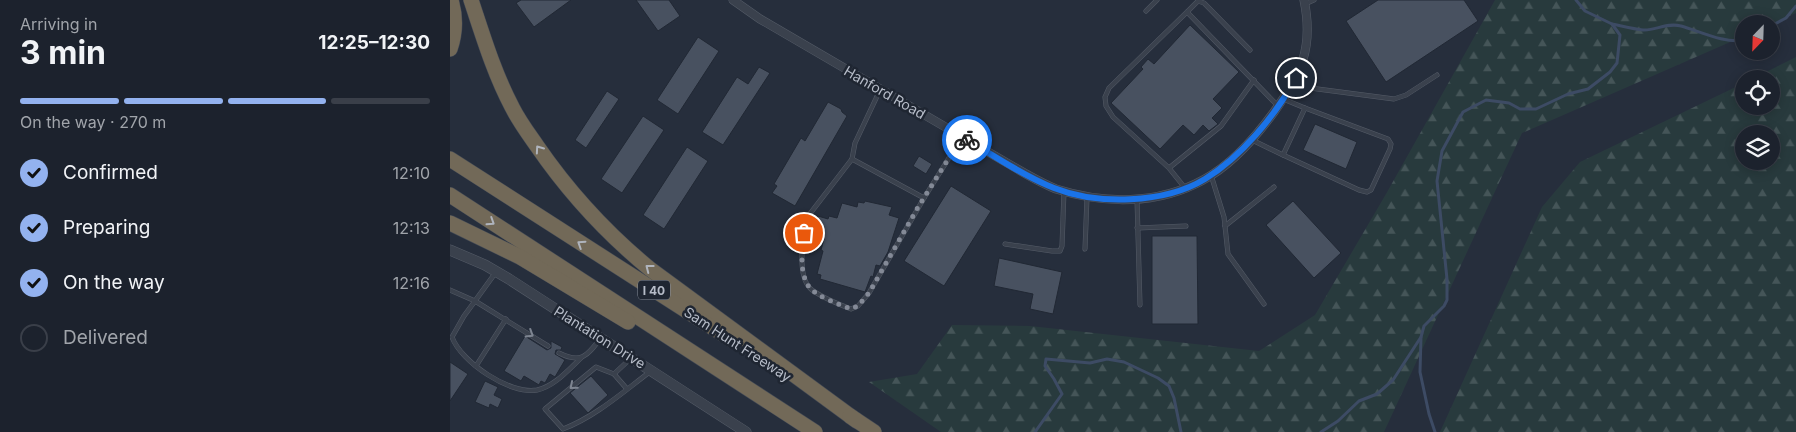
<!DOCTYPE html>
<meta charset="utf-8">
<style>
body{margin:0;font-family:Inter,sans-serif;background:#292f39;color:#f1f3f6;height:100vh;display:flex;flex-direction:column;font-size:19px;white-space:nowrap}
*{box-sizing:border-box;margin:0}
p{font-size:16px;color:#a0a4aa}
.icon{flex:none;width:28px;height:28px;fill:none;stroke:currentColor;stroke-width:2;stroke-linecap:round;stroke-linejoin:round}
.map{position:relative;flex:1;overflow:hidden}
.panel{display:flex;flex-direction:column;background:#1c222d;width:450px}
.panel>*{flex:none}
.needle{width:32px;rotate:203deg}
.tools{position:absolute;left:1285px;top:15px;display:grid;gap:10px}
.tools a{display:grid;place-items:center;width:45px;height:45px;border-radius:50%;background:#1c222d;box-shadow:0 2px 12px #0003,0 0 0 1px #3a3f49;font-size:25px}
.pin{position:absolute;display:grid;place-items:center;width:42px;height:42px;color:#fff;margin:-21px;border:2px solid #fff;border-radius:50%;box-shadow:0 1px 5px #0007}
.courier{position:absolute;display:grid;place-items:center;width:50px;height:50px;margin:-25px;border:4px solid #1a73e8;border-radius:50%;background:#fff;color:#222;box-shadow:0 1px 6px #0007}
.overview em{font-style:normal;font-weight:700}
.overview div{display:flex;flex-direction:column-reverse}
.overview{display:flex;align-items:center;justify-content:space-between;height:85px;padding:0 20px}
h1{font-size:32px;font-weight:700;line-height:38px}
.bar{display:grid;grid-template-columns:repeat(4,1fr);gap:8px 5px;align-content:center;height:60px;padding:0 20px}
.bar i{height:6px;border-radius:4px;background:#3a3f49}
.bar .selected{background:#93b2ef}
.bar p{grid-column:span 4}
ol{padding:0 20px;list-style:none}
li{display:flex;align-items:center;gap:15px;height:55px}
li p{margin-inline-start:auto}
li .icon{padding:5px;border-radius:50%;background:#93b2ef;color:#111;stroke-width:4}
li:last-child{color:#a0a4aa}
li i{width:28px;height:28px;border:2px solid #3a3f49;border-radius:50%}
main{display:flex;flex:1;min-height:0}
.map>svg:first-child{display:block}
</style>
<main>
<section class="panel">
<div class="overview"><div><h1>3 min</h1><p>Arriving in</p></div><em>12:25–12:30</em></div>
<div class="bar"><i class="selected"></i><i class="selected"></i><i class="selected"></i><i></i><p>On the way · 270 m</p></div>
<ol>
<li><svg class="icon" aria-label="check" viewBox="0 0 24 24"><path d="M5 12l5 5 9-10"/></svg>Confirmed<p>12:10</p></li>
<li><svg class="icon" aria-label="check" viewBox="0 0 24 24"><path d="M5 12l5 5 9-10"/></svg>Preparing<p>12:13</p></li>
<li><svg class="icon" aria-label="check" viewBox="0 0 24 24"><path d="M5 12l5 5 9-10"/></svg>On the way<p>12:16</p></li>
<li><i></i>Delivered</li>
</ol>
</section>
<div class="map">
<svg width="1346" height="432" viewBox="0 0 1346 432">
<defs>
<pattern id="forest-firs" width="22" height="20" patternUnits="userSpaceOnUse" patternTransform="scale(1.25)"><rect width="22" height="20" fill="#283a3d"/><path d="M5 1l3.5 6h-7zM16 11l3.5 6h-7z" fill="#455558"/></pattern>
</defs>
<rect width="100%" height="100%" fill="#262e3c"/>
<g fill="url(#forest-firs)" fill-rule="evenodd">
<path d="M1045,0H1346V13L1321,24H1294V36L1072,133L934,432H491L419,382L467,374L502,325L580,326L809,351L865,315L936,194Z"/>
<path d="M1346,57V432H990L1092,207L1130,162L1294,83V106H1321V79H1302ZM1294,134H1321V161H1294Z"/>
</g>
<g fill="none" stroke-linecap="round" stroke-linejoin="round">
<g stroke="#3d4b64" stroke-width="3">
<path d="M1162,24C1172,26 1183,29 1193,30C1205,31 1217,22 1231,26C1249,31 1275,44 1294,40"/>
<path d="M1321,26L1336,18L1346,6"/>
<path d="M971,337L970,372L979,414L985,432"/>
<path d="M585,432L612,394L604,379L595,366L596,359L640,363L657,359L674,362L708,378L719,386L724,398L731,432"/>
<path d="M871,432L888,421L909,401L927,394L943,380L971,337L974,326L994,306L997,300V279L987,181L992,151L1013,112L1036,100L1059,103L1070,109H1086L1118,94L1138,89L1160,72L1167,63L1170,35L1162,24L1135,11L1126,0"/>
</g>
</g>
<g fill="#485160" stroke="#212834">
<path d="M71,0H121L84,27L66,3Z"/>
<path d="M186,0H219L230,16L208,31Z"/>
<path d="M928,0H1014L1028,21L936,82L896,21Z"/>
<path d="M740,25L789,72L763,99L772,108L762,118L768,124L759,131L753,125L744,135L733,125L710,149L661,103L693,69L691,67L698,59L704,64Z"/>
<path d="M248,37L269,51L228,114L207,100Z"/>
<path d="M309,67L320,73L273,145L252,132L287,77L298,84Z"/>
<path d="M157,91L169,99L136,148L125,140Z"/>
<path d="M378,102L391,109L392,112L397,116L345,206L322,193L327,186L324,184L351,138L355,141Z"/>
<path d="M193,116L214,130L172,193L151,179Z"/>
<path d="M865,124L907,142L896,169L853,150Z"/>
<path d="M237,147L258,161L214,229L193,215Z"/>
<path d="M469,156L482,164L476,174L463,166Z"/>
<path d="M501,186L541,211L494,286L454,261Z"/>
<path d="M415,201L442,207L439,215L449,218L438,252L430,266L426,265L423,277L421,276L415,292L370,279L371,275L367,274L373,251L371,250L374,239L358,234L355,229L350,232L353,222L356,226L360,224L365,226L368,216L378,219L379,216L387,218L392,203L407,207L408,202L414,203Z"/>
<path d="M843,201L891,253L864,278L816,225Z"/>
<path d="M702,236H747L748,324H702Z"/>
<path d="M549,258L612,272L603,314L580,309L583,294L544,286Z"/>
<path d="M75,336L97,350L101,348V341L112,347L111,350H106L105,354L115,360L105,377L100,374L95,383L91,381L89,385L74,376L71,381L54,371Z"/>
<path d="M0,362L18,374L0,401Z"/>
<path d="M141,376L158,395L138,413L120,393Z"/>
<path d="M35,381L48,387L44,395L52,399L48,408L40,404L39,408L25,402Z"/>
</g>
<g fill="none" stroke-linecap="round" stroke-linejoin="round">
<defs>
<g id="service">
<path d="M855,4L864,0"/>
<path d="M696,11L707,0"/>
<path d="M737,12L748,1L754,3L800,50"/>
<path d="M846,79L860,88L944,99L956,95L987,75"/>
<path d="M802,140L833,155L855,108L833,99"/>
<path d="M833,155L909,190L917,192L921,190L940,149L941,144L938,139L855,108"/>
<path d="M402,159L405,143L430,90"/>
<path d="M719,168L771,126L804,80"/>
<path d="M761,175L774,217L778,254L814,304"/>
<path d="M735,188L719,168L663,117L656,106L655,97L659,88L737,12L828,106"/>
<path d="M687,199L690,305"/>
<path d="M357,223L359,215L402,159L474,198L512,137"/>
<path d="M775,226L824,187"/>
<path d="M687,228L736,226"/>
<path d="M354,233C352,248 348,279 362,290C373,298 388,304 401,309L408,306L419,293L474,198"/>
<path d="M555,244L602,251H610L612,246L614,191"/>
<path d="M635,249L637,197"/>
<path d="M0,290L25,301L46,272"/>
<path d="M98,346L25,301L14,316L2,337C11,362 60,395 87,390C105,386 118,370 131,358"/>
<path d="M109,353C131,364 137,356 150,339"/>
<path d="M26,366L56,319"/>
<path d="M164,374L180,359"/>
<path d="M177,389L164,374L146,367L95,409L113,429C145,417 173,392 201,371"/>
</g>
<path id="minor" d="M283,0L310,19L576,174C585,179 596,185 606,189C654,204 708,205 753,180C782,165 805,138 824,112C851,74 864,48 854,0"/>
<path id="tertiary" d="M0,250L35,265L59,279L296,432"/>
<g id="motorway">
<path d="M21,0C33,36 44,73 62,107C69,121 78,133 87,146C120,194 155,232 200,269L407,421"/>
<path d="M0,49C6,32 6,17 1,0"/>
<path d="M0,159L282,340"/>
<path d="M0,195L365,432"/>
<path d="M0,223L70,257L178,322"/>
<path d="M400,416L424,432"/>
</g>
</defs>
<use href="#service" stroke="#555c68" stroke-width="5"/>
<use href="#minor" stroke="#555c68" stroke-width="9"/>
<use href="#tertiary" stroke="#555c68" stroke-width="11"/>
<use href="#motorway" stroke="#424955" stroke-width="16"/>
<use href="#service" stroke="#3a414d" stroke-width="4"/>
<use href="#minor" stroke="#3a414d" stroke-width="8"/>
<use href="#tertiary" stroke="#3a414d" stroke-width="10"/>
<use href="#motorway" stroke="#726958" stroke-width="15"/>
</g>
<defs><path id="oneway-chevron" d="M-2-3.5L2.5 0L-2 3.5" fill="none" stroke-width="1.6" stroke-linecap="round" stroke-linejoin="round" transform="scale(1.25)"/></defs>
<g stroke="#afb4bd">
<use href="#oneway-chevron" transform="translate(89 149) rotate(-125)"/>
<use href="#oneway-chevron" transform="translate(41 222) rotate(33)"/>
<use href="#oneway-chevron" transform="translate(131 244) rotate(-147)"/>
<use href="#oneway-chevron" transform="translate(199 268) rotate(-142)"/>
</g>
<g stroke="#7e8591">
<use href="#oneway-chevron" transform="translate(80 334) rotate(32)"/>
<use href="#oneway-chevron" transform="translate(123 386) rotate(140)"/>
</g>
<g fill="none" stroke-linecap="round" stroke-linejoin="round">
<path stroke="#848a97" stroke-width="5" stroke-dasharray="0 9" d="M354,233C352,250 349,272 359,287C366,296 390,305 401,309L408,306L419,293L467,209L512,137L517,140"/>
<path stroke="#1a73e8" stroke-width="6" d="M517,140C545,156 573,176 604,188C647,205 714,204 755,179C791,157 825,116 846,78"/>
</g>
<g text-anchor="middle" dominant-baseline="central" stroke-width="5" stroke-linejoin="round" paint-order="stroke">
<rect fill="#1f2632" stroke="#898f9b" stroke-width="1" x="188" y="280.5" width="32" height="19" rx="4"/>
<g font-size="12" font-weight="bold" fill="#b6bcc8">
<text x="204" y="290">I 40</text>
</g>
<g font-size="14" fill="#b6bcc8" stroke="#1f2632">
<text transform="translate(435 92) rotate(30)">Hanford Road</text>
<text transform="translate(150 337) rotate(32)">Plantation Drive</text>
<text transform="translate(288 344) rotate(33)">Sam Hunt Freeway</text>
</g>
</g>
</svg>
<div class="tools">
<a><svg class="needle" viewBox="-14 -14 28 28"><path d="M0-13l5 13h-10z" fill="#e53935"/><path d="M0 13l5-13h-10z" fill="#a0a4aa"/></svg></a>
<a><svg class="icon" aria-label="locate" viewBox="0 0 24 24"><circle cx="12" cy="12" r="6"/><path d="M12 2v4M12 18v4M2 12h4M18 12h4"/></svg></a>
<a><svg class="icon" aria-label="layers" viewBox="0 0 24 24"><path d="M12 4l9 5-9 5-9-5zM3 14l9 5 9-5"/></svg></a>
</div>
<div class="pin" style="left:354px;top:233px;background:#ea580c"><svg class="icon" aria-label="bag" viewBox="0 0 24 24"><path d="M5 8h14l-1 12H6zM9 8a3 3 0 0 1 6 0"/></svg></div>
<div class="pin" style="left:846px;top:78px;background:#1f2937"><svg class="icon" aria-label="home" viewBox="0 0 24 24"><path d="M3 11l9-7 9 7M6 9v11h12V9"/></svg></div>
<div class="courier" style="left:517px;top:140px"><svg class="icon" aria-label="bike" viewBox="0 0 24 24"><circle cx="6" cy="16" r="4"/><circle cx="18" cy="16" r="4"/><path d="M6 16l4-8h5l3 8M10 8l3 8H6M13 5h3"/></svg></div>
</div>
</main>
